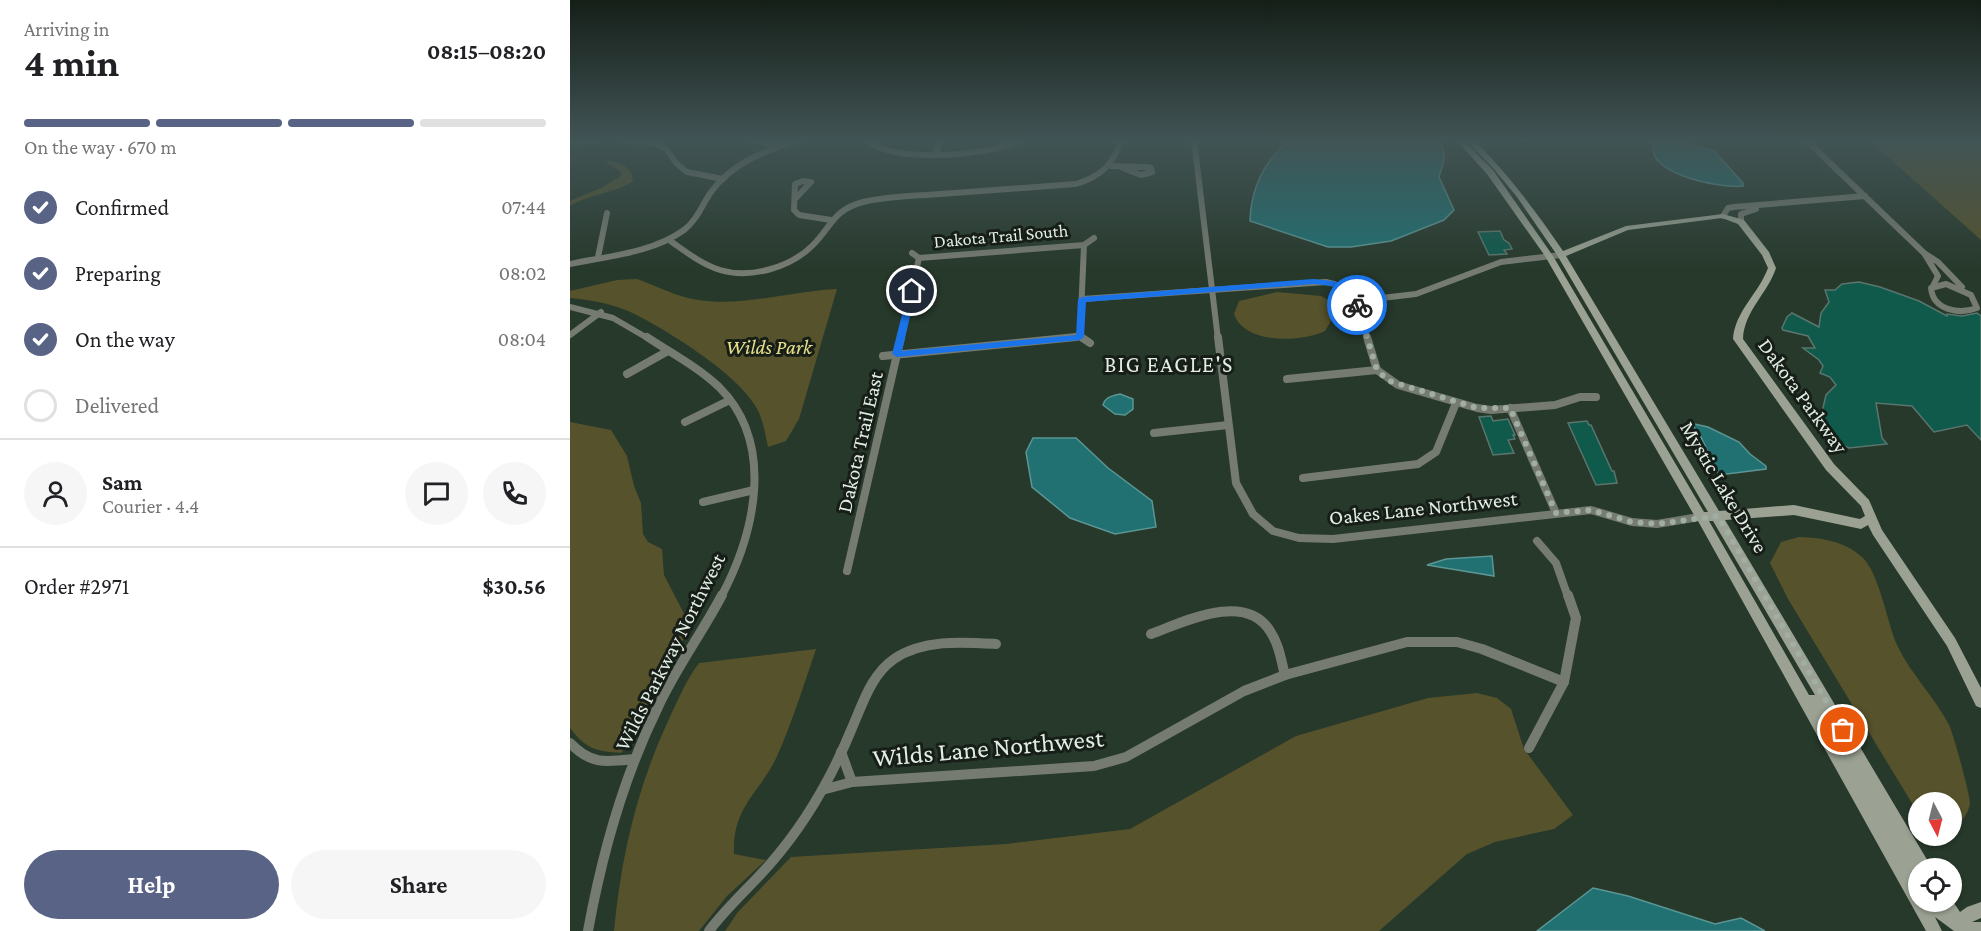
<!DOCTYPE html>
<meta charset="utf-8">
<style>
body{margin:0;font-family:"Crimson Pro",serif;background:#f6f6f6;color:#202124;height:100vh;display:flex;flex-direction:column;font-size:22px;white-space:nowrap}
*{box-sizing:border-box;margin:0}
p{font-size:20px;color:#757577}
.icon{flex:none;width:33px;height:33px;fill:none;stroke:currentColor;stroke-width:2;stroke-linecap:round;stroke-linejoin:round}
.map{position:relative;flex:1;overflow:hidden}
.side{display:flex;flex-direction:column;background:#fff;width:570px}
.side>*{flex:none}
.needle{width:39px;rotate:173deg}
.fabs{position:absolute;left:1338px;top:792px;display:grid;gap:12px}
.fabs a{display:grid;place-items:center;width:54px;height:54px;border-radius:50%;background:#fff;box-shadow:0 2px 4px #0004;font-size:30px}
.pin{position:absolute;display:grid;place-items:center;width:51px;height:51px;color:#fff;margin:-26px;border:3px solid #fff;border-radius:50%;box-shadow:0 2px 6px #0007}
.courier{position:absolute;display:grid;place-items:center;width:60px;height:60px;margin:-30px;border:4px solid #1a73e8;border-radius:50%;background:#fff;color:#222;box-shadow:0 2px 8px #0007}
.headline em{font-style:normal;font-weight:700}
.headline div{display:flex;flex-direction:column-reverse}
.headline{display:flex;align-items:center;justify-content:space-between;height:102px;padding:0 24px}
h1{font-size:39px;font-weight:700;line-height:45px}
.bar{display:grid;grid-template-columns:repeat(4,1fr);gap:9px 6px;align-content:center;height:72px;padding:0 24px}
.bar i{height:8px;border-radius:4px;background:#e0e0e0}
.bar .active{background:#586386}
.bar p{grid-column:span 4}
.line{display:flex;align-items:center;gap:15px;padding:0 24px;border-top:2px solid #e0e0e0}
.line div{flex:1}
.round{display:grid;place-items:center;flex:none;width:63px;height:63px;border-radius:32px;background:#f6f6f6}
ol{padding:0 24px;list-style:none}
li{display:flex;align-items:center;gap:18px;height:66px}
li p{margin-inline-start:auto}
li .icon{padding:6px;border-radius:50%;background:#586386;color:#fff;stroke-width:4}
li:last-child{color:#757577}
li i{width:33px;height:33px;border:3px solid #e0e0e0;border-radius:50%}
.primary-button{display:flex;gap:12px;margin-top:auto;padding:12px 24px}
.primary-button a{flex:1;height:69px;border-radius:36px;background:#586386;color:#fff;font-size:24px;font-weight:700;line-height:69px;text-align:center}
.primary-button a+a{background:#f6f6f6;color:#202124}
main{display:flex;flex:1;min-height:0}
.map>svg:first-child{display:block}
</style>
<main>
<section class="side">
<div class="headline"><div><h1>4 min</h1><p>Arriving in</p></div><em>08:15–08:20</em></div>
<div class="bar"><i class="active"></i><i class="active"></i><i class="active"></i><i></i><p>On the way · 670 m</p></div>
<ol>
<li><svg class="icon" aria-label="check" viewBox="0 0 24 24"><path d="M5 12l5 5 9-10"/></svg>Confirmed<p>07:44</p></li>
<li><svg class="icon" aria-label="check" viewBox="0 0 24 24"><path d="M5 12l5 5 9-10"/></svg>Preparing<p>08:02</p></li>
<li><svg class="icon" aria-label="check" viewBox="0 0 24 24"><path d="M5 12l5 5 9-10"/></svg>On the way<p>08:04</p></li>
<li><i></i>Delivered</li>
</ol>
<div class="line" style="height:108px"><a class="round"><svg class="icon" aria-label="person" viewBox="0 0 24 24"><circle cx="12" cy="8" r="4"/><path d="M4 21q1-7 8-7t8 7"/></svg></a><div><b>Sam</b><p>Courier · 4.4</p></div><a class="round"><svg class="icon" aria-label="chat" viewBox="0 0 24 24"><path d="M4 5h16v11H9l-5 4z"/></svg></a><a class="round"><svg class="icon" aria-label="phone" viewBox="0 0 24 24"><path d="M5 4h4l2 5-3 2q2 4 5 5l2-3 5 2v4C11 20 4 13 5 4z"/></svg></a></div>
<div class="line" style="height:78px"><div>Order #2971</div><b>$30.56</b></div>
<div class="primary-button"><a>Help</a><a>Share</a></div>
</section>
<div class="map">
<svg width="1411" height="931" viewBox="0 0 1411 931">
<rect width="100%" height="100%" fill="#27392b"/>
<g fill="#56522b">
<path d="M1298,140H1411V240L1308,148Z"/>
<path d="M39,161C50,161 63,169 63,181C49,192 19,194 0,206V201L31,188L51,176L50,171L35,162Z"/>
<path d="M67,279C87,286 107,297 128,300C174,307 221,291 267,289L229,419L216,441L198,447C195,433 193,419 186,407C168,374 93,327 58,311C40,303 20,300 0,298V291L47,280Z"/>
<path d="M707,292L751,296L763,303L764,316L755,331C730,343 674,344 664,314L669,301Z"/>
<path d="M0,422L41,430L57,456L64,486L71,503L73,534L78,542L92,549L94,575L121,627L94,671L58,744L51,753C25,751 16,749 0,728Z"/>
<path d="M1229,537C1253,538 1274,541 1292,557C1309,572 1317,622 1327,645C1341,675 1365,697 1379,725C1383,732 1401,798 1400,804C1397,816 1391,823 1382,829V802H1348V812L1340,800L1218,599L1200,563L1211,542Z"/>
<path d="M246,649C234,684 223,720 208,754C191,793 162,805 164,854L196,860L157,896L129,931H44C51,857 67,787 99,719C108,700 116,680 129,663Z"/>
<path d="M907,693L927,698L941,709L954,749L1003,815L984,829L925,842L897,854L809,931H155L168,912L221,857L436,844L560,829L726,736L858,698Z"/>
</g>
<g fill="#217072" stroke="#5b9694" stroke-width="1.5">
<path d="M720,140H869C877,154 874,162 869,177L884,210L874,220L821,241L781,247H758L680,221C681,188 695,160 720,140Z"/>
<path d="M1086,140H1105L1144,151L1173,183V186C1152,189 1067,173 1086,140Z"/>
<path d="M550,394L563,399V409L555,415L545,414L533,405C535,397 542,396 550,394Z"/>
<path d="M1120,423L1138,427L1169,442L1180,454L1196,466V469L1149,475L1129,433Z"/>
<path d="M463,438H506L538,468L582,501L586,527L545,534L500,518L462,487L456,452Z"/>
<path d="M922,556L924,576L857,565L876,559Z"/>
<path d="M1023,888L1058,896L1145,924L1171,918L1195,931H967Z"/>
</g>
<g fill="#0f5a4b" stroke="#59756d" stroke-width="1.5">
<path d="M930,231L934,240L939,243L942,249L934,250L937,254L919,255L908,232Z"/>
<path d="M1289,282L1310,287L1349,301L1377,316V314L1392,316L1407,313L1411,316V440L1397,425L1364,432L1342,406L1306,403L1312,438L1317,444L1279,448L1262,440L1242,413L1252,412L1256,395L1266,385L1260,377L1250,373L1253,366L1249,360L1233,348H1245L1238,336L1213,330L1212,328L1217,317L1222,313L1249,327L1251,313L1259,302L1255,290H1265L1272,284Z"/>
<path d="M921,416L923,421L938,419L945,435H943L945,439L938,440L944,453L923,455L909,417Z"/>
<path d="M1017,421L1019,425H1021L1042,471H1044L1047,483L1026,485L998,423Z"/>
</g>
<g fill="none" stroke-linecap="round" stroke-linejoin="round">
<g stroke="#767b71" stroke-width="6">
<path d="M53,140L85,143L97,150L107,164L117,172L153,179"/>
<path d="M183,140L199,144L204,148"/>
<path d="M295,140C325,164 418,156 452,140"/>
<path d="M624,140L648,339"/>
<path d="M1236,140L1354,253"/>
<path d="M0,142L28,140"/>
<path d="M366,153L370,140"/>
<path d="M541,166L576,167L581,168L582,172L571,175L553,168"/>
<path d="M225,199L241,182L233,181L225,184L224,210L229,215L261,220"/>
<path d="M1153,216L1158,208L1164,207L1295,196"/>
<path d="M1171,222V214L1186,209"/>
<path d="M99,240C115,251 131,264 150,270C180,279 220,268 243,245C262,226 263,210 293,202C318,196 344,196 370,194C415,191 461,187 506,184C532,176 542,165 552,140"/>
<path d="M28,257L37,213"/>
<path d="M349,258L514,245L524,238"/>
<path d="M0,264C38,256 82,253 114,230C127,220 132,205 141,192C162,163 197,149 231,140"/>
<path d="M1376,284L1401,295L1407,308C1389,315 1363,310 1361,288Z"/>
<path d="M1363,286L1368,276L1354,253L1368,262L1392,287"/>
<path d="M512,299L756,282C788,287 789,312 798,339"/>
<path d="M786,301L846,294L931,262L991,255"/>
<path d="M0,307L43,318L79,339"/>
<path d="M0,335L31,312"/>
<path d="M510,337L514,245"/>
<path d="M510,337L513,339"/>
<path d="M330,339L349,258L342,253"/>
<path d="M491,339L510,337"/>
</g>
<g stroke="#767b71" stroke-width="8">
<path d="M77,337C101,353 128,367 149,387C206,444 185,533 151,597"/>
<path d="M511,337L520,343"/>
<path d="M648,337L666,483L683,514L703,531L729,538L763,539L1021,510L1062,522L1087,524L1129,517"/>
<path d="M797,337L807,370L828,385L907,408L921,410L985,405L1010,397H1026"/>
<path d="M313,356L506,337"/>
<path d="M57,374L98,351"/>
<path d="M717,379L807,370"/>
<path d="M940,408L986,513"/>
<path d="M115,422L160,400"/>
<path d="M584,433L658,425"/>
<path d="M733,478L848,464L866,452L886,403"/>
<path d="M133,502L184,490"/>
<path d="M967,541L986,563L998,597"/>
<path d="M277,571L331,337"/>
</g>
<g stroke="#767b71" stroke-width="10">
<path d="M581,634C614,622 675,591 700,631C709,644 711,660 715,675"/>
<path d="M0,743C21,765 36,762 64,759"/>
<path d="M959,748L994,682L1006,618L998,595"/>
<path d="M271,752L282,782"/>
<path d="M252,790L282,782L524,766L556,757L674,691L715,675L837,642H887L912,649L994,682"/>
<path d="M18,931C32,854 53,778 88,707C106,668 132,633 152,595"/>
<path d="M139,931C157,907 180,887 200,864C235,824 262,777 282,728C293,703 301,675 324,659C353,639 393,642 426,644"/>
</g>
<path fill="#9ba293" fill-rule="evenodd" d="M886,140H893L923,170L983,256L1134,512H1138L987,255L947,197L923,168L896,140H904C938,174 966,211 993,251L1056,226L1153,214L1174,220L1199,252L1206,268C1198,293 1174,311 1173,339L1264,464L1299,500L1312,530L1385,638L1411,688V708L1406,706L1377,646L1303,535L1298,525L1291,529L1224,515L1155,520L1359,863L1361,868H1348V902H1382V900L1390,912L1397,907L1411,902V918L1402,922H1411V931H1384L1365,917L1372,931H1356L1128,521L1125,520L1124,515L975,256L917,174ZM1152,218L1168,224L1192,255L1198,268C1189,293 1165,311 1163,339L1256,470L1291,506L1295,516L1290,519L1224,505L1149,511L996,256L1058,230ZM1139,521H1143L1245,695H1239Z"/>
</g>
<linearGradient id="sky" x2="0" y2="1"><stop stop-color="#151f18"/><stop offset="0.52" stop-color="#415455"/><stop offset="1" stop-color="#415455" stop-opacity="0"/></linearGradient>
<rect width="1411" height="270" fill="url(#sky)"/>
<path fill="#1a73e8" d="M743,279C771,282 775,280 791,305L784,307C771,286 766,286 743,284L516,302L514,337L510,340L327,357L322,354L338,291L342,288L346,291L332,351L506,335L508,299L512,297Z"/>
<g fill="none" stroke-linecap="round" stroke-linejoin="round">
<path stroke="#a1aea3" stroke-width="6" stroke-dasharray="0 10.8" d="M787,305L807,370L819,381L907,408H940L986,513L1021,510L1062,522L1087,524L1148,516L1273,730"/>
</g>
<g text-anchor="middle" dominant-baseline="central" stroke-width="6" stroke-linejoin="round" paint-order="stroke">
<g font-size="18" fill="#e2ede4" stroke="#161e17">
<text transform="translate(431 236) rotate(-5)">Dakota Trail South</text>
</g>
<g font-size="21" font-style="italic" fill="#e8e08d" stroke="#161e17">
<text x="199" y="347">Wilds Park</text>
</g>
<g font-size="21" fill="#e2ede4" stroke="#161e17">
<text transform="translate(1233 396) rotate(54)">Dakota Parkway</text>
<text transform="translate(290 442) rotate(-77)">Dakota Trail East</text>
<text transform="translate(1154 487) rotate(59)">Mystic Lake Drive</text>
<text transform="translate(853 508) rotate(-6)">Oakes Lane Northwest</text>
<text transform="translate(100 652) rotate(-63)">Wilds Parkway Northwest</text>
</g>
<g font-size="22" letter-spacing="1.5" fill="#e2ede4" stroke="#161e17">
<text x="599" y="364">BIG EAGLE'S</text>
</g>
<g font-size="26" fill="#e2ede4" stroke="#161e17">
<text transform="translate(418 748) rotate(-5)">Wilds Lane Northwest</text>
</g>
</g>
</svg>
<div class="fabs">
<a><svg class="needle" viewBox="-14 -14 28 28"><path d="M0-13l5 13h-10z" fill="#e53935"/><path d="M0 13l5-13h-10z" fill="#757577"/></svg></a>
<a><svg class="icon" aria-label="locate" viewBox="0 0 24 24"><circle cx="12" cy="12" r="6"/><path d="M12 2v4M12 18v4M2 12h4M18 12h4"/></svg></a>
</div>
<div class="pin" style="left:1273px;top:730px;background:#ea580c"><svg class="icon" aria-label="bag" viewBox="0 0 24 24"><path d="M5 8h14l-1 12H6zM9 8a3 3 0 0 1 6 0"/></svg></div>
<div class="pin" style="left:342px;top:291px;background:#1f2937"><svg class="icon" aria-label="home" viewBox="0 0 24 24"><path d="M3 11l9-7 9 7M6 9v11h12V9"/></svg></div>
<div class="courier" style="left:787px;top:305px"><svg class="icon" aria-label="bike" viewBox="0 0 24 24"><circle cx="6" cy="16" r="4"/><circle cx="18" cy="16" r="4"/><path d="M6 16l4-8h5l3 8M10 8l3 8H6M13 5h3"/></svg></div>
</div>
</main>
